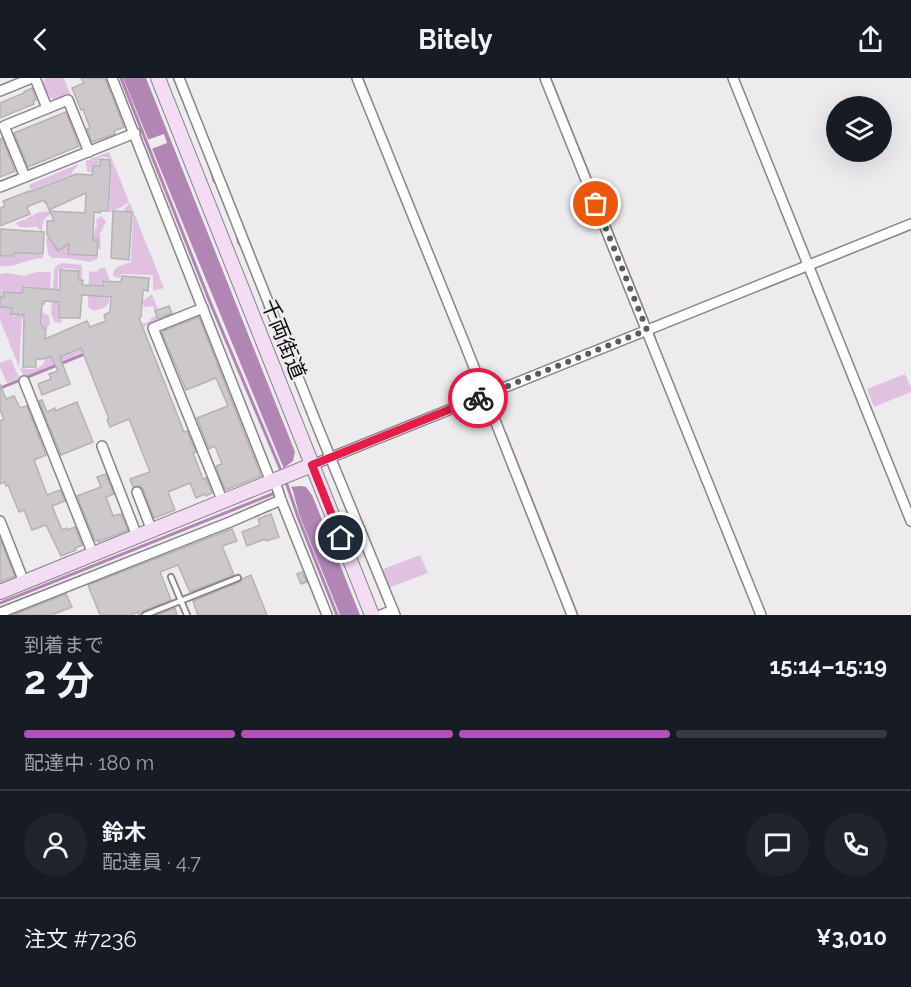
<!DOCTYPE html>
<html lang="ja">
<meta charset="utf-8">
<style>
body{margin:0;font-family:Raleway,"Noto Sans JP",sans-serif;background:#20242c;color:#f1f3f6;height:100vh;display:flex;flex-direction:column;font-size:22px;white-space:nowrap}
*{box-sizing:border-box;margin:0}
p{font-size:20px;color:#9ea1a6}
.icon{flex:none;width:33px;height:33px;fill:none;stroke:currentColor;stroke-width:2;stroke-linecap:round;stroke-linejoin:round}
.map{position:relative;height:537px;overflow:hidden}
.side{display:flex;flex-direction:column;background:#171b24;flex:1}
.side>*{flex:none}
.controls{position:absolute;left:826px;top:18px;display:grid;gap:12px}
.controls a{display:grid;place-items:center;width:66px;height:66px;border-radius:50%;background:#171b24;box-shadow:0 6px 24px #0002;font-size:30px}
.pin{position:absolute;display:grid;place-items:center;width:51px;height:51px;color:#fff;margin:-26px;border:3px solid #fff;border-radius:50%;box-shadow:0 2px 6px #0007}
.courier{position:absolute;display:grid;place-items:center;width:60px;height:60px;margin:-30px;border:4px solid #e11d48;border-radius:50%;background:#fff;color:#222;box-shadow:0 2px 8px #0007}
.overview em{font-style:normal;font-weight:700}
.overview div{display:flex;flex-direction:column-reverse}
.overview{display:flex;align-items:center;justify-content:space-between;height:102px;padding:0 24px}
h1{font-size:39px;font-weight:700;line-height:45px}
.bar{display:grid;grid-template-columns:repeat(4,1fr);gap:9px 6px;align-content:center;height:72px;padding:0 24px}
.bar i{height:8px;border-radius:4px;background:#363941}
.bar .active{background:#b351b9}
.bar p{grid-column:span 4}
.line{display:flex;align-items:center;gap:15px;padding:0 24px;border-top:2px solid #363941}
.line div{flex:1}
.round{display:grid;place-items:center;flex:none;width:63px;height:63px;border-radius:32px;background:#20242c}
header{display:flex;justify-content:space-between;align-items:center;height:78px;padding:0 24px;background:#171b24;font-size:27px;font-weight:700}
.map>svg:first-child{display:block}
</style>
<header><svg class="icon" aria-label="back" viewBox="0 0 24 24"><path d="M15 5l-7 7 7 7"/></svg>Bitely<svg class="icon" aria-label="share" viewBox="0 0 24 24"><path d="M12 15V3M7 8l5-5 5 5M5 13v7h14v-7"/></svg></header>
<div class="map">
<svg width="911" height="537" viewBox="0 0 911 537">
<rect width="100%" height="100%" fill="#eeebee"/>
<g fill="#e0c1e1">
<path d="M45,0H64L70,16L56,22L48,19L42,6Z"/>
<path d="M109,74L129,124C123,129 116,131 109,135L112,88H110V81H108L107,79H99L98,87L92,89L91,93L89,94L87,93L86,83Z"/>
<path d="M78,86V88L73,92L72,96L31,112L29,107Z"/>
<path d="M130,125L164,210L153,213V197L121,196L120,200L113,198C113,187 122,188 131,184L133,134L125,133L124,131Z"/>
<path d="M54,133C46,140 42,140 42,154L36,148L35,149C29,149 21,151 16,146L17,144L24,142L32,137L34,142L33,137L39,134Z"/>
<path d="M101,138L106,143L101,154H100L101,171H98L99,162L89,161L94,158L95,151L97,150L96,142Z"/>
<path d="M69,157L68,176L98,179L97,181L90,184L67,180H52L48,176L46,160H65Z"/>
<path d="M15,176L43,177V180C29,180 12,191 0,188V179H15Z"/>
<path d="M61,185L82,187V201H79V192L66,190L58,192V241L62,242V244L59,245L55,244L51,236L54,193L56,188Z"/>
<path d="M100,190H105L110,202H103L102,207H94V218L109,220V225L104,230L93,233L88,229L89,193L96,194Z"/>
<path d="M37,194H51L50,211L23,208L22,215L4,213V219H0V196L8,195L24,198Z"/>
<path d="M152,216L162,241L24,299L20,290C35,292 44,292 47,276L52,281L58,279L59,280L150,243V241L156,238L153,228L144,229L143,226L137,223H143Z"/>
<path d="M0,229L11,231V235L13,238C26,235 37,230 49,238L50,245L47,250H40L39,246L43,245L42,240H22L19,289L0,242Z"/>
<path d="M11,281L19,300L7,305L0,289V285Z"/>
<path d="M905,296L911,310V314L874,329L867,311Z"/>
<path d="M420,477L428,495L388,510L381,492Z"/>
</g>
<path fill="#b286b4" d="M123,0H146L360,537H340L299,436L293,413Z"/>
<g fill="#eeebee">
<path d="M120,0H122L147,62L164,56L167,65L149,72Z"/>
<path d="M296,368L314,416L312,417L306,409L301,408L288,409L281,392L293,383Z"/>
</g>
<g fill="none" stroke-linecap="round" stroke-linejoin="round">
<g stroke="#b286b4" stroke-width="3">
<path d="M121,0L210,224L282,395"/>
<path d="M174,0L188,34"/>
<path d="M362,0L371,23"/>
<path d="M550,0L647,241"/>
<path d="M211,91L214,103L217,106"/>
<path d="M238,157C237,162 238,166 243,169"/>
<path d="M265,225V230L270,238"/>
<path d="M653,255L655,262"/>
<path d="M0,310L87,275"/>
<path d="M505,355L577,537"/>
<path d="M285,401L298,439L337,537"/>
<path d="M0,525L275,415"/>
</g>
</g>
<g fill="#ccc8cc" stroke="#b5b2b5" stroke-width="1.5" fill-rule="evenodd">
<path d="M81,0H105L124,49L114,53L115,56L92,64L87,51L90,50L83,31L81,32L72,10L84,5Z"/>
<path d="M32,10L36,22L33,23L34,26L0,40V25L24,15V14Z"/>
<path d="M66,34L79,68L28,89L14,55Z"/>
<path d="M2,60L15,93L0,99V61Z"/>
<path d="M100,81L110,82L109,88H111L108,133H100V135L94,134L93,162H98L97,178L68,176L69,166L58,173L47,157V143H54L50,133L85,135L86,115L49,132L46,124L45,125L44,122L29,128L27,130L30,136L0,148V130L5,128L3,123L29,113V114L76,96L92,97L93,88H100Z"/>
<path d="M113,133L132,134L129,182L111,180Z"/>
<path d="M0,151L44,154L43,176L14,175V178H0Z"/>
<path d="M60,192L79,193L78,202H83L82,207L103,208V203L121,204L122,198L149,200L148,213L143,212L141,239L139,240L184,354L187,353L196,374L193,375L203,401L206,400L212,415L206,418L205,416L196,420L190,405L168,414L175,432L154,440L143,411L139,408L133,409L130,401L150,394L129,341L110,349L107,342L109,341L81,270L60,279L70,306L42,317L38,306L51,301L49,296L58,293L51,278L44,281H36V289H23L24,237L11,236L12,230L0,229V219H4V214L22,215L23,209L60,212ZM82,217L111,219L110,234L104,237L106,243L90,249L87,243L45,261L46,250H42L41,242L42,226H44V223L59,224V240H80Z"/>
<path d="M169,228L172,235L158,241L155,233Z"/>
<path d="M199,239L261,398L225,412L216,388L222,386L215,368L209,371L197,340L228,328L216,300L186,312L162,255L163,253Z"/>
<path d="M0,306L6,321L14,318L20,330L27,328L46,377L34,382L47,417L60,412L65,423L52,428L62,452L67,450L68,452L75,449L82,467L75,470L76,472L61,478L46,447L32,452L24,432L19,434L8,407L6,408L5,404L0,406V343L4,341L0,332Z"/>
<path d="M42,322L47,334L55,330V333L77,324L93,364L61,377L39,323Z"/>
<path d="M106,396L114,416L106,419L113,438L121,436L128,452L98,464V462L95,463L77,418L101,409L97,399Z"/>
<path d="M271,436L279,459L266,463L265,461L247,468L242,454L260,447L258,441Z"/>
<path d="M232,451L237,463L222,468L234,497L190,514L178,487L160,494L171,522L143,533L141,537H139L138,534L131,537H100L88,507Z"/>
<path d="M0,461L15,498L0,504Z"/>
<path d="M302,494L307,504L301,506L297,496Z"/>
<path d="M251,497L267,537H198L193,523L240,504L242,501Z"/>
<path d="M66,516L72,529L51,537H13Z"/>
<path d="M175,530L177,537H157Z"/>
</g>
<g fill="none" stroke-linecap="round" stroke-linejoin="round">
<defs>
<g id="lane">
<path d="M171,499L187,537"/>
<path d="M145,537L238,500"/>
</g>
<g id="street">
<path d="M35,0L47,30"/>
<path d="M112,0L271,404"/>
<path d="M179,0L319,352L395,537"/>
<path d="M357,0L464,264L572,537"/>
<path d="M545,0L761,537"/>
<path d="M733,0L911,443"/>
<path d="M0,13L32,0"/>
<path d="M25,99L4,48L68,22L89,74"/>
<path d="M0,109L135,55"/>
<path d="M203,230L153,250L223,424"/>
<path d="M24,303L93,476"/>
<path d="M102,368L137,458"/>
<path d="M312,387L911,146"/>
<path d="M275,403L281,422L327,537"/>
<path d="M137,414L152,453"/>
<path d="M0,443L24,504"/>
<path d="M0,535L230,444L281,422"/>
<path d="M381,537L393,532"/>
</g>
<g id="secondary">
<path d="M158,0L372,537"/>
<path d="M0,514L312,387"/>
</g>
</defs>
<use href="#lane" stroke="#888488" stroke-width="8"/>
<use href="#street" stroke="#888488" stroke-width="12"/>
<use href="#secondary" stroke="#888488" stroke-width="16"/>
<use href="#lane" stroke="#fff" stroke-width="4.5"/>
<use href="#street" stroke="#fff" stroke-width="9"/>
<use href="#secondary" stroke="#f3dcf4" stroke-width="14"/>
</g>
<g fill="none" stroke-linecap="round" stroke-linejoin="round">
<path stroke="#5c5b5c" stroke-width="6" stroke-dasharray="0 10.8" d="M478,320L647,252L596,126"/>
<path stroke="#e11d48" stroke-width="8" d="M341,460L312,387L478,320"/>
</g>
<g text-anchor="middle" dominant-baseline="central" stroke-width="4.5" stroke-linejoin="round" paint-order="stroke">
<g font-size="21" fill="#0e0d0e" stroke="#eeebee">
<text transform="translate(284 261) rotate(68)">千両街道</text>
</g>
</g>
</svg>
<div class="controls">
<a><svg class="icon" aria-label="layers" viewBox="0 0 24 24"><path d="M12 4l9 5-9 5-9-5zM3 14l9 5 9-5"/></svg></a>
</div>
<div class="pin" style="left:596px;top:126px;background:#ea580c"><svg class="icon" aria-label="bag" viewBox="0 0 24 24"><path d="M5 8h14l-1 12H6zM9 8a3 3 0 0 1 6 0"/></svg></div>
<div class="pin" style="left:341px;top:460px;background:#1f2937"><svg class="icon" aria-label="home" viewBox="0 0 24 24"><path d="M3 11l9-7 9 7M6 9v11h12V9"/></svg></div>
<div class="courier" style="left:478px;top:320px"><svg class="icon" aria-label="bike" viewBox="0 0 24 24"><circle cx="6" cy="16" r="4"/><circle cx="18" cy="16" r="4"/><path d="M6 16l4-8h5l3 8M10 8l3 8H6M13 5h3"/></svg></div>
</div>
<section class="side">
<div class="overview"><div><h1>2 分</h1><p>到着まで</p></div><em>15:14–15:19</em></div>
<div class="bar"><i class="active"></i><i class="active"></i><i class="active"></i><i></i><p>配達中 · 180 m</p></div>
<div class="line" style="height:108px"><a class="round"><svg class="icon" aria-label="person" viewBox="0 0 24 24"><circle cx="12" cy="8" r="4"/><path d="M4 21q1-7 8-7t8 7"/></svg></a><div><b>鈴木</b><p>配達員 · 4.7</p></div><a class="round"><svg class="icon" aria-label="chat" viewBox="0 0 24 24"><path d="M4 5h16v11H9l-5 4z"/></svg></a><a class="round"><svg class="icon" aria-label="phone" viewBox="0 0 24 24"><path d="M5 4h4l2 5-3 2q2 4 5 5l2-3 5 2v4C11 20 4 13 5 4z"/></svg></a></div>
<div class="line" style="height:78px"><div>注文 #7236</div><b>¥3,010</b></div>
</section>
